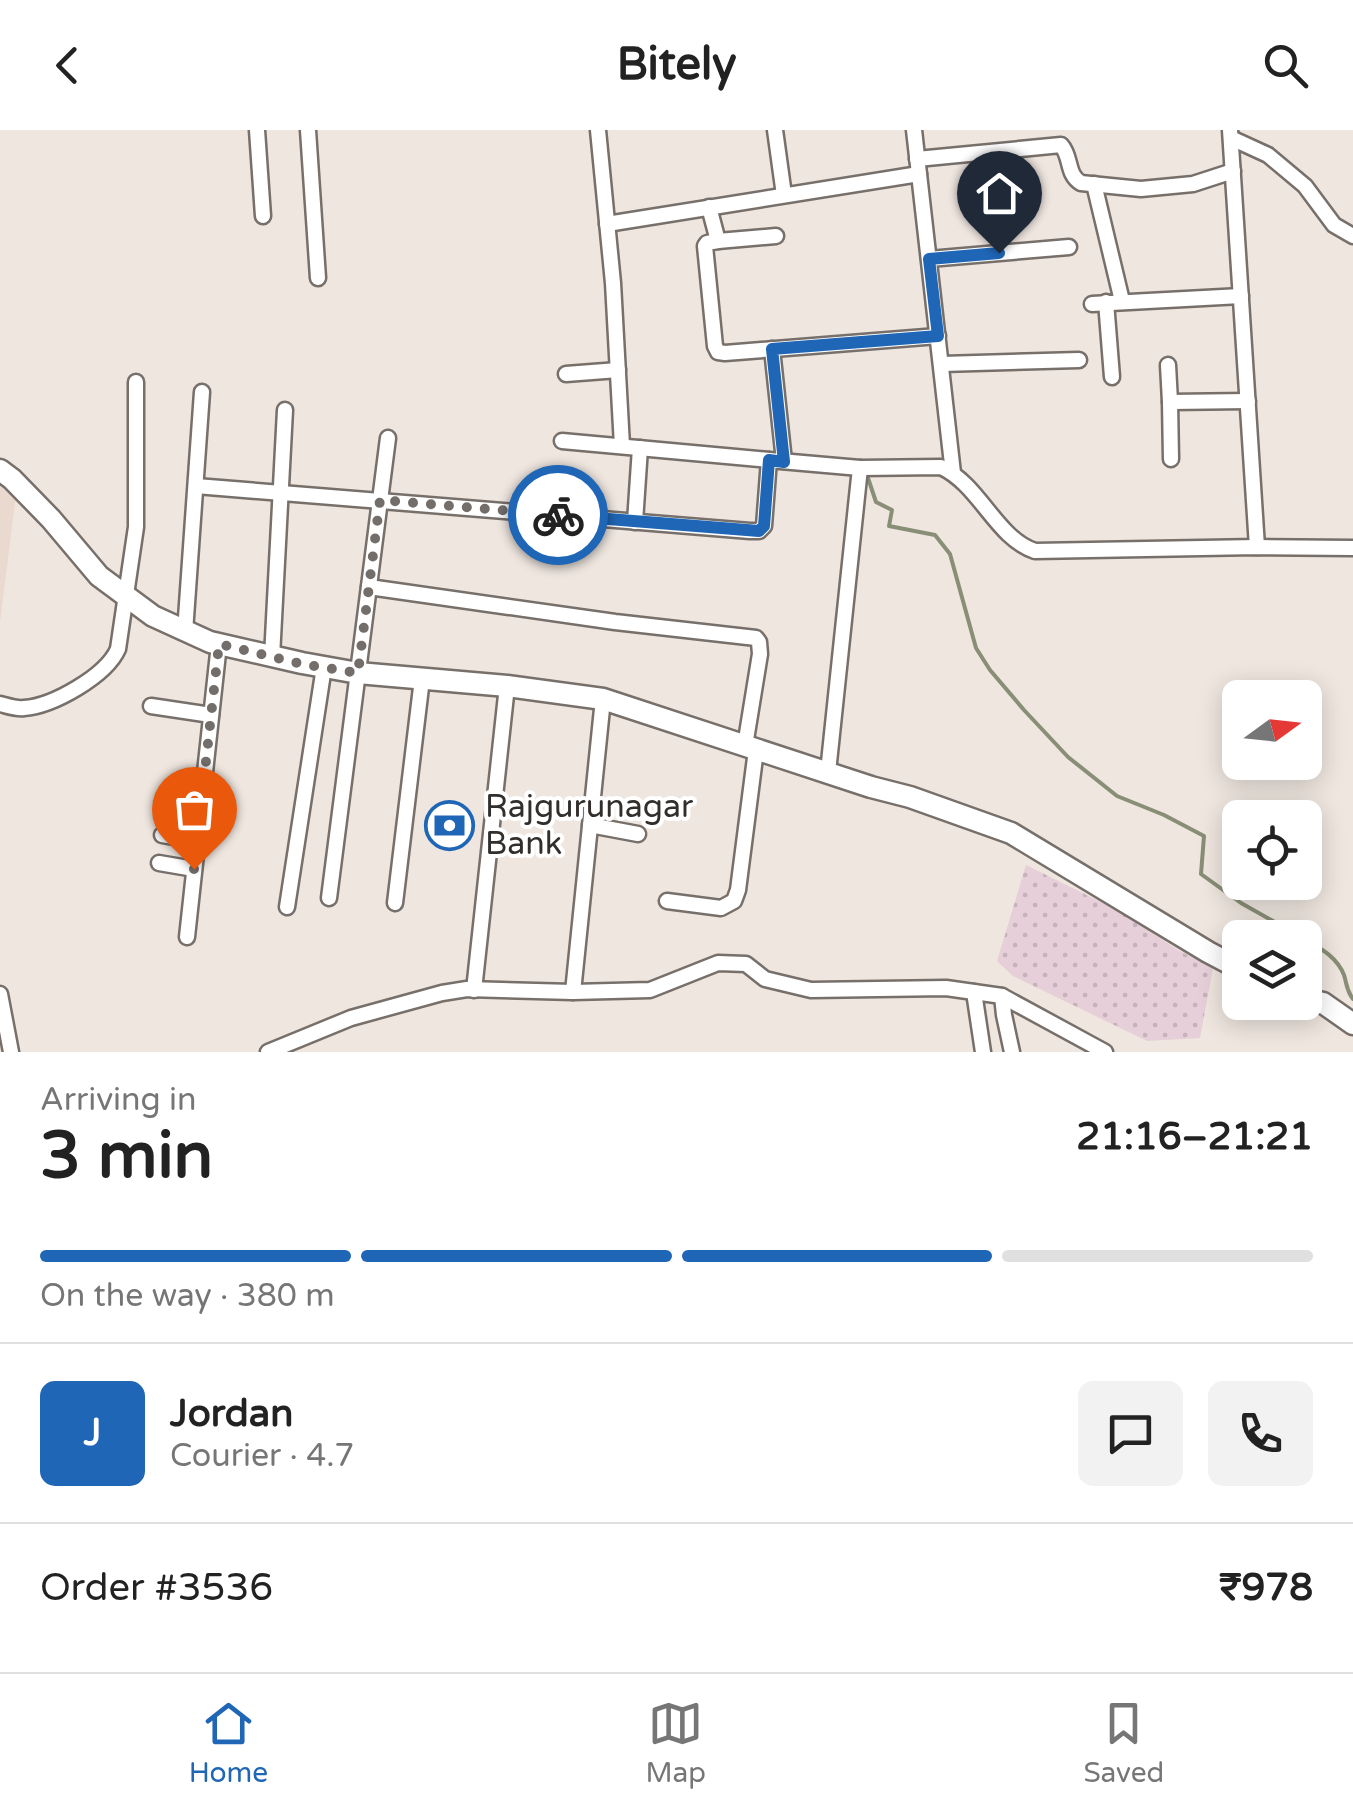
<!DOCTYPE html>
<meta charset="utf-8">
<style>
body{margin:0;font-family:"Varela Round",sans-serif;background:#f2f2f2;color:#222;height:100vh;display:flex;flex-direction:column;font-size:38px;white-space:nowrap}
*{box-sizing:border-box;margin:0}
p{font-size:32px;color:#767676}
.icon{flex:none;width:55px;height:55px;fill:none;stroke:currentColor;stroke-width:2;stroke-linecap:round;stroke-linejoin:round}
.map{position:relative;height:922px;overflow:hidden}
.drawer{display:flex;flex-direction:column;background:#fff;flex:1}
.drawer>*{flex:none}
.needle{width:65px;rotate:75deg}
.buttons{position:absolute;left:1222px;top:550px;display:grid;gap:20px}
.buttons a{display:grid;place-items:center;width:100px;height:100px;border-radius:15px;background:#fff;box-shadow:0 5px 25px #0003;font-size:50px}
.pin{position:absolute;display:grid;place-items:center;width:85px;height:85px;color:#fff;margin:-102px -42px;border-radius:50% 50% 50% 0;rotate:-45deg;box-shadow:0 0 10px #0007}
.pin .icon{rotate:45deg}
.courier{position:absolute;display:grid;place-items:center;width:100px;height:100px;margin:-50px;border:8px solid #1f66b6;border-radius:50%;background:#fff;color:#222;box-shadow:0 2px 12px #0007}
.headline em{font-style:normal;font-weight:800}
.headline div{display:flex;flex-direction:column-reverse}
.headline{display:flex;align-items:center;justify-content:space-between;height:170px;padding:0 40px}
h1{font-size:65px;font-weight:800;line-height:75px}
.bar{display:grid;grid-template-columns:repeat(4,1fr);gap:15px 10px;align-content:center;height:120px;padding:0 40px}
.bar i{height:12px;border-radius:8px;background:#e0e0e0}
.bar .on{background:#1f66b6}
.bar p{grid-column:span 4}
.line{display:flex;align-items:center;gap:25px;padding:0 40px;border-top:2px solid #e0e0e0}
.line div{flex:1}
.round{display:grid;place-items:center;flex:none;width:105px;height:105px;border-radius:15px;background:#f2f2f2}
header{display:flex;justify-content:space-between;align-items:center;height:130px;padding:0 40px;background:#fff;font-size:45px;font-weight:800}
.dock{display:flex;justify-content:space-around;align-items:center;height:140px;border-top:2px solid #e0e0e0;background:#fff;font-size:28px;color:#767676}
.dock a{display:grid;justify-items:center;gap:5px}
.dock .on{color:#1f66b6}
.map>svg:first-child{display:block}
</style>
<header><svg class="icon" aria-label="back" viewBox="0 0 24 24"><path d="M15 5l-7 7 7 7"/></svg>Bitely<svg class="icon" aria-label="search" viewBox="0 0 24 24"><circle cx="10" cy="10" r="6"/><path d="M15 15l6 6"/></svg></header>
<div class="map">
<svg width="1353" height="922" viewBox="0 0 1353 922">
<defs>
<pattern id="grass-dots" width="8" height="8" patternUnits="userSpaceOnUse" patternTransform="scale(2.5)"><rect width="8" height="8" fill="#e6cfd8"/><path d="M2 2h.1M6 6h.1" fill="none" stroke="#c6b2ba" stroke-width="1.8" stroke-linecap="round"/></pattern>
</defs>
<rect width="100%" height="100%" fill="#efe6df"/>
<path fill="#e9d9ce" d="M0,357L16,365L0,492Z"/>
<path fill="url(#grass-dots)" d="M1026,735L1119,781L1178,820L1213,838L1200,908L1147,911L1013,846L997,831Z"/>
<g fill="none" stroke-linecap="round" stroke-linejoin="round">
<g stroke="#898f76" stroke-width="4">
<path d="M868,348L876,372L892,380L889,396L935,405L950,424L976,518L990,540L1024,580L1068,627L1117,666L1164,685L1204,706L1201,744L1241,773L1303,808"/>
<path d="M1305,809C1320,818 1337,827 1344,845C1347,854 1346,860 1353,869"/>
</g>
<defs>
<g id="street">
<path d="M257,0L263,86"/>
<path d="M308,0L318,148"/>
<path d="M598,0L613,153L622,316"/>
<path d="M775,0L784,65"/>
<path d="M914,0L953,343"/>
<path d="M1230,0L1257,417"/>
<path d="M1231,8L1268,25L1305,56L1334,95L1353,106"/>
<path d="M917,29L1061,15C1072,27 1066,44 1081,53L1141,59L1193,54L1233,41"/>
<path d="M1094,54L1122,171"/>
<path d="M709,77L718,111L707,113L705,116L715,216L718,222L725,223L938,206"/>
<path d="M607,94L919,44"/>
<path d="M718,111L776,106"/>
<path d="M929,129L1069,117"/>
<path d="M1106,172L1112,247"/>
<path d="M1092,174L1241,166"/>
<path d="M772,219L784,331"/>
<path d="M942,234L1079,230"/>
<path d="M1168,235L1170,272L1248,271"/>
<path d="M566,244L618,240"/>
<path d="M1170,272L1171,329"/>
<path d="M562,311L769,330"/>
<path d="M196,356L750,401H759L764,396L769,330L860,338L941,337C980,355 996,408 1035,421L1257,417L1353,418"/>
<path d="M635,392L640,318"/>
<path d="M369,457L615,492L756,508L759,512L760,524L745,616"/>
<path d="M185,502L202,262"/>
<path d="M272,527L285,280"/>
<path d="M0,574C8,576 16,579 24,578C53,576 106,546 118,519L136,397V252"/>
<path d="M151,576L211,585"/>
<path d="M828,642L860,338"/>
<path d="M590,695L638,704"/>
<path d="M162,705L197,711"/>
<path d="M159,733L194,739"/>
<path d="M329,768L388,308"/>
<path d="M667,771L721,778L734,771L738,760L756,620"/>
<path d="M395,773L422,549"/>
<path d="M287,777L324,537"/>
<path d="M187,807L219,514"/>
<path d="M474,860L507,556"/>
<path d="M573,862L603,569"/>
<path d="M974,862L983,922"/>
<path d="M0,864L11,922"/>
<path d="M1002,866L1004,885L1012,922"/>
<path d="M268,922L351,888L442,863L467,859L573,862L650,860L718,833L746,834L765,849L811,860L946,858L1002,866L1105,922"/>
</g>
<g id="secondary">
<path d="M0,340L12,349L51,389L99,446L153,486L210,512L302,533L358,543L507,556L603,569L871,657L910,667L1011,703L1208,822L1240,839"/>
<path d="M1305,869L1323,873L1353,894"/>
</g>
</defs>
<use href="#street" stroke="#776f6a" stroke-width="19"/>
<use href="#secondary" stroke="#776f6a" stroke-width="25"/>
<use href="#street" stroke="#fff" stroke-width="14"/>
<use href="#secondary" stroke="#fff" stroke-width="20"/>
</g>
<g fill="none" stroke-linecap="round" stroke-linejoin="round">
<path stroke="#746e6b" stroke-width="10" stroke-dasharray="0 18" d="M194,739L219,514L302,534L358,543L380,370L558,385"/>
<path stroke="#1f66b6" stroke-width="12" d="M558,385L759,401L764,396L769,330L784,332L772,219L938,206L929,129L999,123"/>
</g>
<defs>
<symbol id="bank-ring" viewBox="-11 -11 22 22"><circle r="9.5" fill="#fff" stroke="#1f66b6" stroke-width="1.5"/><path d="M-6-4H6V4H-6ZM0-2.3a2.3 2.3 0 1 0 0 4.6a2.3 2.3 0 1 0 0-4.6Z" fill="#1f66b6"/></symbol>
</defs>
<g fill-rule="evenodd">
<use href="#bank-ring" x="422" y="668" width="55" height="55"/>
</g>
<g text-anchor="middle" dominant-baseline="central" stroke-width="8" stroke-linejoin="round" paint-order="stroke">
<g font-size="32" fill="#312e2c" stroke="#fff" text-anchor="start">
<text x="485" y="677">Rajgurunagar<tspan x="485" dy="37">Bank</tspan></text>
</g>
</g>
</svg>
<div class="buttons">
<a><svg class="needle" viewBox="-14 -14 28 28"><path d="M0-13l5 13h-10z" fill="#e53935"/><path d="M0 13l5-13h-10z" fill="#767676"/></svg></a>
<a><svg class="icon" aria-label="locate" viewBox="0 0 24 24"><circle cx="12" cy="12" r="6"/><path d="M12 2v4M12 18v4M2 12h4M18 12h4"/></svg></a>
<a><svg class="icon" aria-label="layers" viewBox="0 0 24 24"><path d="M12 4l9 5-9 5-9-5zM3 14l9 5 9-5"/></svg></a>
</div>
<div class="pin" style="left:194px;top:739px;background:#ea580c"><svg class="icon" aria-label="bag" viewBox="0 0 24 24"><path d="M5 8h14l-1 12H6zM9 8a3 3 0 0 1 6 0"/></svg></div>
<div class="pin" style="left:999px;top:123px;background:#1f2937"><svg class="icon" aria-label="home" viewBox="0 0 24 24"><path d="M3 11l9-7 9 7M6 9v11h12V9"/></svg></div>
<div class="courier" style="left:558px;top:385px"><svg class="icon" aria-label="bike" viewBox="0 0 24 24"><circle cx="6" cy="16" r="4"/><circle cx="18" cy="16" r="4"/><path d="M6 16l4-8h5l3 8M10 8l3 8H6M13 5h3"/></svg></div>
</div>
<section class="drawer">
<div class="headline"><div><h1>3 min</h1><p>Arriving in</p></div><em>21:16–21:21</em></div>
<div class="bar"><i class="on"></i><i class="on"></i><i class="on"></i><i></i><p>On the way · 380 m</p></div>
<div class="line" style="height:180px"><b class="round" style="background:#1f66b6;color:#fff">J</b><div><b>Jordan</b><p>Courier · 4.7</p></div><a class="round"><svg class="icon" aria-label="chat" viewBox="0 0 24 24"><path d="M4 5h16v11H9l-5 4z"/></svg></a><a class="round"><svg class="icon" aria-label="phone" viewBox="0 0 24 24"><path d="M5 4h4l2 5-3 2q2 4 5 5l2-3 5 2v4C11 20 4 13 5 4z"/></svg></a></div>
<div class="line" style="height:130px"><div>Order #3536</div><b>₹978</b></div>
</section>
<nav class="dock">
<a class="on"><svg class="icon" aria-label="home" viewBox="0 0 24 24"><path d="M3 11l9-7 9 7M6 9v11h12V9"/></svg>Home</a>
<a><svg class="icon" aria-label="map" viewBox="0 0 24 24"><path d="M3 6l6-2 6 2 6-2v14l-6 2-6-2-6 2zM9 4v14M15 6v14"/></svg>Map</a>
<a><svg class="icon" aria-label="saved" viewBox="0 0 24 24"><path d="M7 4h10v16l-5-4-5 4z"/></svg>Saved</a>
</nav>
